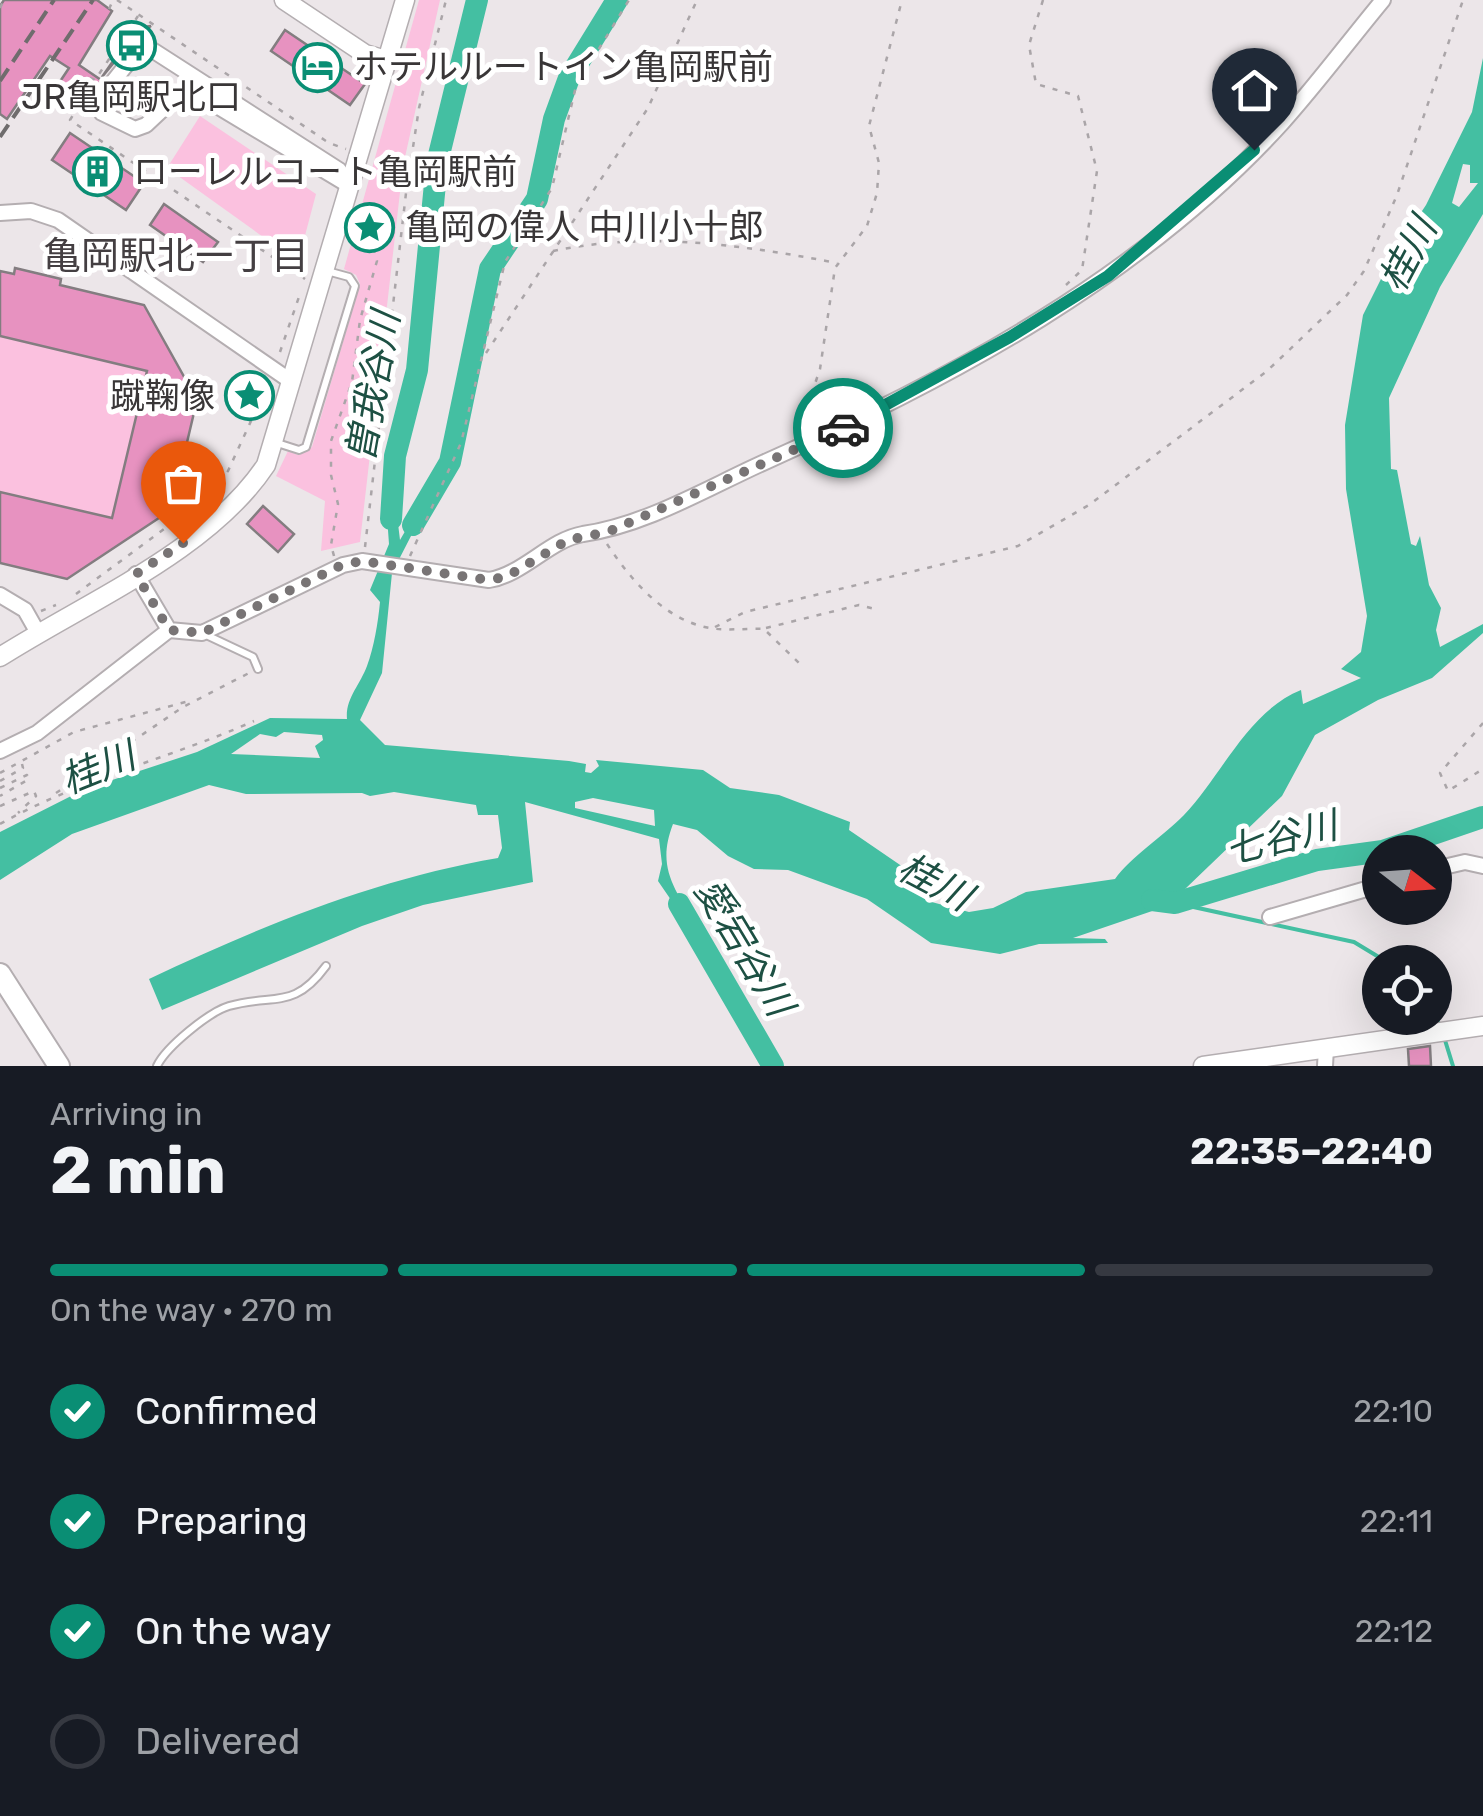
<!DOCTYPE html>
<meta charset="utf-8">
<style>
body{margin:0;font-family:Rubik,"Noto Sans JP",sans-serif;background:#20242c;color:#f1f3f6;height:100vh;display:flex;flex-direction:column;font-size:38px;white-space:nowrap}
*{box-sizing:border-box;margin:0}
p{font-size:32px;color:#9ea1a6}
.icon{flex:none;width:55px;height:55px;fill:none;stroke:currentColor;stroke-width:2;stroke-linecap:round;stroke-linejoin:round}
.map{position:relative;height:1066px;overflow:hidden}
.side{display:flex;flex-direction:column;background:#171b24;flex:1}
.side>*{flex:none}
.needle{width:65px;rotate:107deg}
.controls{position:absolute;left:1362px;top:835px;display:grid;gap:20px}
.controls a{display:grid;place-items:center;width:90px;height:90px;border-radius:50%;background:#171b24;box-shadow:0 10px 40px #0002;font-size:50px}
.pin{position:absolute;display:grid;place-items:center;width:85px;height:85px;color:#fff;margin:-102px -42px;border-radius:50% 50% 50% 0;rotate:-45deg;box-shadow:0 0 10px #0007}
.pin .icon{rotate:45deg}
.courier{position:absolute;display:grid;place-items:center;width:100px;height:100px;margin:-50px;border:8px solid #0a8e74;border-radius:50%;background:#fff;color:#222;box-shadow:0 2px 12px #0007}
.headline em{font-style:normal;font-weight:700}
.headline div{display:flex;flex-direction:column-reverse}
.headline{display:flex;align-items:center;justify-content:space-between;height:170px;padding:0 50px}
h1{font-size:65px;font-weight:700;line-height:75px}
.bar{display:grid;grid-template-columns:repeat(4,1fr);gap:15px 10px;align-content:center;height:120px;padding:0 50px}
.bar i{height:12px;border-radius:8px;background:#363941}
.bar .current{background:#0a8e74}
.bar p{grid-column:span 4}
ol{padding:0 50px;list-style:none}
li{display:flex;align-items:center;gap:30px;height:110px}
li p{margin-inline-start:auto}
li .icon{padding:10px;border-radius:50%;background:#0a8e74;color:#fff;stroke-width:4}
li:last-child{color:#9ea1a6}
li i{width:55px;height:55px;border:5px solid #363941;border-radius:50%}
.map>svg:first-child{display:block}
</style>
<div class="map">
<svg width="1483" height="1066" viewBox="0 0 1483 1066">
<rect width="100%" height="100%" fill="#ece6e9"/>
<g fill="#fbc1df">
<path d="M419,0H440L403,166L360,542L321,551L325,501L276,476L288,451L298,455L312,447L360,284L356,275L344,269Z"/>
<path d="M200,116L316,194L298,262L167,168Z"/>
<path d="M15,268L61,279L60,285L144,305L197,400L171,510L67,579L0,563V271L13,274Z"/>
</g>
<path fill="#44bfa2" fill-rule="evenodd" d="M1483,58V214L1440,287L1389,398L1391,469L1397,470L1411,544L1416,546L1420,536L1429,585L1441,608L1436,630L1440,647L1483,624V633L1432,678L1378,700L1315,735L1282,796L1184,890L1245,873L1252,877L1073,938L1105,939L1108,943L1039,944L1000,954L931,943L867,899L788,870L754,869L728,856L697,830L673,824C656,868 675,887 695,926L693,932L658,881L662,864L659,839L525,802L533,882L423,905L362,926L162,1010L149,979C261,926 376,879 498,858L502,848L498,815H478L476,805L394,792L370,796L362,793L246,794L209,785L72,834L0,880V832L85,789L197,752L270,718L347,719C345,699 360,685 367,666C374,647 378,623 380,602L370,590L389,544L385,488L394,491L400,540L425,497L430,499L392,573L382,673L360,720L385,745L569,761L586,764L585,772L591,773L599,766L596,760L703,770L730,788L779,795L850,822L849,830L906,869L914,892L928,901L969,912L993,908L1026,892L1115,879C1130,858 1163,836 1184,815C1223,774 1247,712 1301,690L1303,704L1361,678L1341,669L1361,652L1367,616L1346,489L1345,425L1363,315L1394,253L1426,205L1472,112ZM1463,164L1470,165V183H1478L1459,207L1452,203ZM284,732L322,735L323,740L315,746L320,758L231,754L260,734L276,737ZM593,798L654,810L655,826L575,808V802Z"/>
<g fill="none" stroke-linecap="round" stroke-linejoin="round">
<g stroke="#44bfa2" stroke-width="4">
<path d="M1175,903L1354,942L1387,962"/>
<path d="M1435,1016L1441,1028"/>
<path d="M1444,1037L1453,1066"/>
</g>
<g stroke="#44bfa2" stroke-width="22">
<path d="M391,519L395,456L417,370L437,163L477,0"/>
<path d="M413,525L450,462L490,269L537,199L554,119L569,78L617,0"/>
<path d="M1152,900L1175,903L1317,860L1383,851L1483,817"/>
<path d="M679,904L773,1066"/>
</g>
</g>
<g fill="#e792c0" stroke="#837d80" stroke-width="2.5">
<path d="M4,0H97L112,11L79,65L101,80L84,113L79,80L65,100L53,92L69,68L50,56L7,119L0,114V6Z"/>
<path d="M151,26L135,37L102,77L136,28Z"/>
<path d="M285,30L365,84L350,105L271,51Z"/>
<path d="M70,133L144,183L126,210L52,160Z"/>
<path d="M164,204L218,242L203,262L150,225Z"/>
<path d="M15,268L61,279L60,285L144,305L197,400L171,510L67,579L0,563V492L112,518L147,371L0,336V271L14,274Z"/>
<path d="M263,506L294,534L278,552L247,524Z"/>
<path d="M1430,1046L1431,1066H1409L1408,1049Z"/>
</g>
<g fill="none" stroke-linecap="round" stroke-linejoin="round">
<defs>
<g id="service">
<path d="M274,442L299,450L306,447L355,286L349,277L327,271"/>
<path d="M202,633L253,657L258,669"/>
<path d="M157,1066C166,1047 209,1012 229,1006C274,993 293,1011 326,966"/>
</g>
<g id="minor">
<path d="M143,44L339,170L350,186L197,94H179L146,125L135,129L102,113L100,98Z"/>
<path d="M0,213L31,211L58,220L292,382"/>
<path d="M136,574L169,630L202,633L343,565L362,561L489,580C524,574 549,540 583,534C646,525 707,488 765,462C951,379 1143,276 1282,123C1317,84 1349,41 1383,0"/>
<path d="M0,595L25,610L38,633"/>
<path d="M0,751L37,733L169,630"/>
<path d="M1435,869L1465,862L1483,866"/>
<path d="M1270,917L1380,885"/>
<path d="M1325,1066L1326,1048"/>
</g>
<g id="tertiary">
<path d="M284,0L365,54L386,60"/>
<path d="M0,657C86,602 209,551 266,465L405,0"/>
<path d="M1203,1066L1483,1026"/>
</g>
<path id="primary" d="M0,974L59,1066"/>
</defs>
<use href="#service" stroke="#b4aeb1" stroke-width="10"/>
<use href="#minor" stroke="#b4aeb1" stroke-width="18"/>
<use href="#tertiary" stroke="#b4aeb1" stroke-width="21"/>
<use href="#primary" stroke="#b4aeb1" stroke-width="24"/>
<g stroke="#aaa5a8" stroke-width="2.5" stroke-dasharray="5 8" stroke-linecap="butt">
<path d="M117,0L329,143L346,149"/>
<path d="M1043,0L1029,45L1036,84L1078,96L1097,171L1082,270L1066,285"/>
<path d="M0,8L4,0"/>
<path d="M109,9L113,0"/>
<path d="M90,78L95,80L138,16"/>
<path d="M86,94L70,120L305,279"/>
<path d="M553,251C648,231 743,245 837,263"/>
<path d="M280,352L301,291"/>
<path d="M486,353L648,108L697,0"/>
<path d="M799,431L820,369L835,268L867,226L877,193L879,163L869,126L902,0"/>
<path d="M607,544C629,577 660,615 701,626C720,632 745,628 764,629L802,666"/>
<path d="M365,547L406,193L419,108L446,0"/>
<path d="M334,556L331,545L338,504L331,475V441L352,382L360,320L377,261L370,233L354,217"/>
<path d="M410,556L461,443L505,262L552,188L576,86L629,0"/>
<path d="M76,594L202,501L228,471L268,384"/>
<path d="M41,611L56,605"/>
<path d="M715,627L745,612L1018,546L1089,505L1267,371L1347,295L1364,271L1397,195L1463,0"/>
<path d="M766,628L859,605L879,610"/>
<path d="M1483,723L1440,773L1448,791L1483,769"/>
<path d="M0,773L74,732L193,700"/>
<path d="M0,781L23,768L22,764"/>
<path d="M0,788L27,775L29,779L0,796"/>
<path d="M56,793L183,707L249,673"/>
<path d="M0,806L34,791L36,796L18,813"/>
<path d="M0,824C80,779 171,758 254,721"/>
</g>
<use href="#service" stroke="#fff" stroke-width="6"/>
<use href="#minor" stroke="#fff" stroke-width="14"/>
<use href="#tertiary" stroke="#fff" stroke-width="18"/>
<use href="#primary" stroke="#fff" stroke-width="20"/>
<g stroke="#6f6c6d" stroke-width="4" stroke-dasharray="15 8" stroke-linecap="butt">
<path d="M0,81L54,0"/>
<path d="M0,137L93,0"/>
</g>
</g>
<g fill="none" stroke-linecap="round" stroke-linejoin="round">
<path stroke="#787475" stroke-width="10" stroke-dasharray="0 18" d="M183,543L136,574L169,630L202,633L342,565L362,561L488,580L506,577L568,540L608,532L843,428"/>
<path stroke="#0a8e74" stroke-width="12" d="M843,428L1010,337L1108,276L1254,150"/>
</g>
<defs>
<symbol id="bus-ring" viewBox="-11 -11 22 22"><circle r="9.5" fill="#fff" stroke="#0a8e74" stroke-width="1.5"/><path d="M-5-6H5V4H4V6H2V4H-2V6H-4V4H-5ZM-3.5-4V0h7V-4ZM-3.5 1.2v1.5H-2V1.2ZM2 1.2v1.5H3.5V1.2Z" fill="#0a8e74"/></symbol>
<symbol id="hotel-ring" viewBox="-11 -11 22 22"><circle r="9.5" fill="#fff" stroke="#0a8e74" stroke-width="1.5"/><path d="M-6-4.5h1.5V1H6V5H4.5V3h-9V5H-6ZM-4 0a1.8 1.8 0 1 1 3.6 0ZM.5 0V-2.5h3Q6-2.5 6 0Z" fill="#0a8e74"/></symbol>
<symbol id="building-ring" viewBox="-11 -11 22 22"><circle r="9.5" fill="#fff" stroke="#0a8e74" stroke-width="1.5"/><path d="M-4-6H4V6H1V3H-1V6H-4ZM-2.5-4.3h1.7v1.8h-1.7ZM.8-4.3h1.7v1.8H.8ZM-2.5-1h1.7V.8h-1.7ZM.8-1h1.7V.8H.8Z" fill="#0a8e74"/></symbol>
<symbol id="sight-ring" viewBox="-11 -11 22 22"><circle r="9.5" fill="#fff" stroke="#0a8e74" stroke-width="1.5"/><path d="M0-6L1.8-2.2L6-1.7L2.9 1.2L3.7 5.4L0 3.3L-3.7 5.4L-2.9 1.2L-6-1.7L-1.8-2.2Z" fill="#0a8e74"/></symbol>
</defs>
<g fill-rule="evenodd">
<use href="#bus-ring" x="104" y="18" width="55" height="55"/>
<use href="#hotel-ring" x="290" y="40" width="55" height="55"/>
<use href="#building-ring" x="70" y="144" width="55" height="55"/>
<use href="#sight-ring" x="342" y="200" width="55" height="55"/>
<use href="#sight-ring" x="222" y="368" width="55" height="55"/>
</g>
<g text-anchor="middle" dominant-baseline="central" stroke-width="10" stroke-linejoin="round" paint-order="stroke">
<g font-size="35" fill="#393637" stroke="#fff" text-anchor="start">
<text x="353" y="67">ホテルルートイン亀岡駅前</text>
<text x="131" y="97" text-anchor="middle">JR亀岡駅北口</text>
<text x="133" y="172">ローレルコート亀岡駅前</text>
<text x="405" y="227">亀岡の偉人 中川小十郎</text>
<text x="215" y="396" text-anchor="end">蹴鞠像</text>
</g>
<g font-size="38" font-style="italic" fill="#1d5043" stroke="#fff">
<text transform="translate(1408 254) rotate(-62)">桂川</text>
<text transform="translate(373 387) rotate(-80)">曽我谷川</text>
<text transform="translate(98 768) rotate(-22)">桂川</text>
<text transform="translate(1281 838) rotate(-14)">七谷川</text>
<text transform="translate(935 882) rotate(28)">桂川</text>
<text transform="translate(744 947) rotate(59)">愛宕谷川</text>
</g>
<g font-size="38" fill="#443f42" stroke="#fff">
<text x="176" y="256">亀岡駅北一丁目</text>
</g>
</g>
</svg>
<div class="controls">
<a><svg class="needle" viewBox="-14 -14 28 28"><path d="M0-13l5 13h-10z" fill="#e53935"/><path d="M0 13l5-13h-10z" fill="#9ea1a6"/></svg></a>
<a><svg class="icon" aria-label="locate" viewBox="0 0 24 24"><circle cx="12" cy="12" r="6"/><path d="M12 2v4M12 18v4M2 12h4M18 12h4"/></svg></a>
</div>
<div class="pin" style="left:183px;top:543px;background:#ea580c"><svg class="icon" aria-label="bag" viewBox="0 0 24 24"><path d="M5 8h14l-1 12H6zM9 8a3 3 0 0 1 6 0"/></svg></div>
<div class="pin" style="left:1254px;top:150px;background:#1f2937"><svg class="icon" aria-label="home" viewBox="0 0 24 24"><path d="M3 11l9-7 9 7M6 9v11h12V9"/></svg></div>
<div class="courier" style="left:843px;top:428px"><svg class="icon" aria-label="car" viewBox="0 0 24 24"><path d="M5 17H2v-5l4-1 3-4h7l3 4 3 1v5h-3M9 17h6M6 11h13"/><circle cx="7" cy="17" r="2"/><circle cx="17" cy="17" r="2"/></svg></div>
</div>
<section class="side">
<div class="headline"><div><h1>2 min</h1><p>Arriving in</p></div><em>22:35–22:40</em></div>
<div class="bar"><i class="current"></i><i class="current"></i><i class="current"></i><i></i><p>On the way · 270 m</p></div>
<ol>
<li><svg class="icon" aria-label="check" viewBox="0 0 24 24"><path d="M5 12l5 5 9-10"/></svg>Confirmed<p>22:10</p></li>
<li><svg class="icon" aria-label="check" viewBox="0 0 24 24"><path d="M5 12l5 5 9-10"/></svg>Preparing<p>22:11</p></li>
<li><svg class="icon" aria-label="check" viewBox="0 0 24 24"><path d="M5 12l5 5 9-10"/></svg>On the way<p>22:12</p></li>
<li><i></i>Delivered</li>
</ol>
</section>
